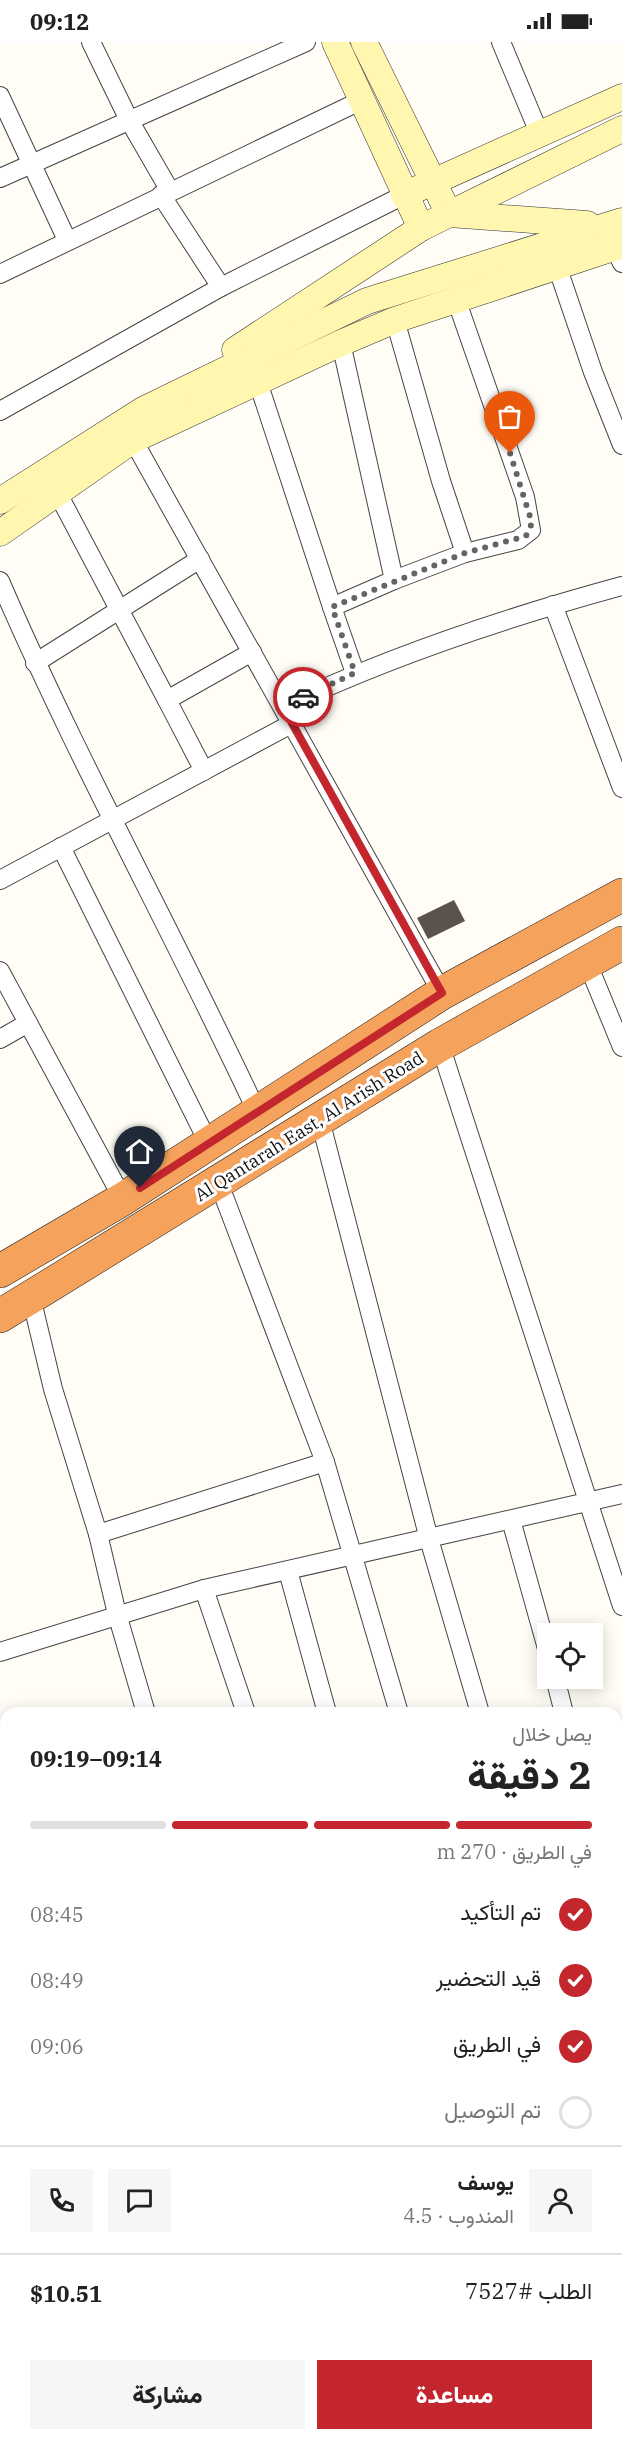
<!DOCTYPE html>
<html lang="ar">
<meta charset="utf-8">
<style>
body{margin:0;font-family:"IBM Plex Serif",Vazirmatn,serif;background:#f6f6f6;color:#222;direction:rtl;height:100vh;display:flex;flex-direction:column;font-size:22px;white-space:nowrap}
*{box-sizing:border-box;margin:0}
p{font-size:20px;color:#767676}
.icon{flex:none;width:33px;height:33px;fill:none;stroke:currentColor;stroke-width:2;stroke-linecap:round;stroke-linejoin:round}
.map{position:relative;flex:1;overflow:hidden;direction:ltr}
.drawer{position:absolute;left:0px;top:1665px;width:622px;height:734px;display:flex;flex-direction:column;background:#fff;border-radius:18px 18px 0 0;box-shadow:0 3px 15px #0003;direction:rtl}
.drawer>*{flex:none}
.buttons{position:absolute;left:537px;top:1581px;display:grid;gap:12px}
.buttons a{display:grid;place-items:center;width:66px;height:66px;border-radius:0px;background:#fff;box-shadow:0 3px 15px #0003;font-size:30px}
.pin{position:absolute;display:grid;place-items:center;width:51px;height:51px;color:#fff;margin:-62px -26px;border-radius:50% 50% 50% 0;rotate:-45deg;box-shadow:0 0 6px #0007}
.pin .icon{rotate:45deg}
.courier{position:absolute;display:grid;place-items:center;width:60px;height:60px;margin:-30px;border:4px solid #c4262e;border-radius:50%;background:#fff;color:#222;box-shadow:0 2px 8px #0007}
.summary em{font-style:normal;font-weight:800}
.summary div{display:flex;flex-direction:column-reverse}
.summary{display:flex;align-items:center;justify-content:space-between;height:102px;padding:0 30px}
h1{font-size:39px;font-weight:800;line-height:45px}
.bar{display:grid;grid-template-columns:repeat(4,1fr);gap:9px 6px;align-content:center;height:72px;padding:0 30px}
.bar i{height:8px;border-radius:4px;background:#e0e0e0}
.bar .on{background:#c4262e}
.bar p{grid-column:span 4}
.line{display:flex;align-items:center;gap:15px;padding:0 30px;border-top:2px solid #e0e0e0}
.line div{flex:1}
.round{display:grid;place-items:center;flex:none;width:63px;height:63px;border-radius:0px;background:#f6f6f6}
ol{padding:0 30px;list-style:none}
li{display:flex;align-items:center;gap:18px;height:66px}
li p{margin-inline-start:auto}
li .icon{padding:6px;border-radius:50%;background:#c4262e;color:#fff;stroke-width:4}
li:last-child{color:#767676}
li i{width:33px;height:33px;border:3px solid #e0e0e0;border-radius:50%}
.primary-button{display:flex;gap:12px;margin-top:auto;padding:12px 30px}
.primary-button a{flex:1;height:69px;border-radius:0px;background:#c4262e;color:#fff;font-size:24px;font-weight:800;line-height:69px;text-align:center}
.primary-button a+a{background:#f6f6f6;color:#222}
.status{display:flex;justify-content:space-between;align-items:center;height:42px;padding:0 30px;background:#fff;direction:ltr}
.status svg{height:16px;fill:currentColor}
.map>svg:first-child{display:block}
</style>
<div class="status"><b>09:12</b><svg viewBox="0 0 49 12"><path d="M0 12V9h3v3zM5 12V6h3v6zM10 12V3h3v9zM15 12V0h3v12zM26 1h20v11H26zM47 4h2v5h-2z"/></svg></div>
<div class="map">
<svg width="622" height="2398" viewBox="0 0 622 2398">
<rect width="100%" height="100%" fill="#fffdf5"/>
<path fill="#5a524d" d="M454,858L465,879L428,897L417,876Z"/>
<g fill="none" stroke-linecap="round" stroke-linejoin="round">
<defs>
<g id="street">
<path d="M91,0L129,78L170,149"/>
<path d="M501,0L540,93"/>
<path d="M0,54L67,198"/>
<path d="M0,136L306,0"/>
<path d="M161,153L221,245"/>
<path d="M614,205L622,221"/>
<path d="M557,224L593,330L622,403"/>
<path d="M0,232L360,59"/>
<path d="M395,278L441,439L465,511"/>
<path d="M341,301L394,538L332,565L355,631"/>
<path d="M258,340L332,565"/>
<path d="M0,369L221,245L404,153"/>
<path d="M133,398L442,951"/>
<path d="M57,450L167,658L252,610"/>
<path d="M394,538L465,511L518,498L531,488L525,455L456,257"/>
<path d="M0,539C78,720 174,892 257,1070"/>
<path d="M553,563L622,746"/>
<path d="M35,621L200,517"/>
<path d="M167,658L204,729"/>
<path d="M283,665C390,614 508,575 622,544"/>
<path d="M61,805L209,1102"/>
<path d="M0,838L293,681"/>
<path d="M587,920L622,1005"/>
<path d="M0,929L123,1157"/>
<path d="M0,997L28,981"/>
<path d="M440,1003L622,1564"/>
<path d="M320,1078L429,1497L480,1671"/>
<path d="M218,1139L325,1420L399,1671"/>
<path d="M31,1255L53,1347L98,1492L117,1572L146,1671"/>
<path d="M511,1478L548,1610"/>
<path d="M98,1492L325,1420"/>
<path d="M288,1529L327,1671"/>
<path d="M204,1547L246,1671"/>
<path d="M0,1610L204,1547L622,1452"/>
<path d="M555,1636L564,1671"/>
<path d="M0,1801L6,1821"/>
<path d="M616,1860L622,1880"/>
<path d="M0,1867L6,1865"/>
<path d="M616,2087L622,2086"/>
<path d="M616,2129L622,2147"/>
<path d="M0,2216L6,2215"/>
<path d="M616,2315L622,2314"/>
<path d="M88,2392L90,2398"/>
<path d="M297,2392L299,2398"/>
<path d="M398,2392L400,2398"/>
<path d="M499,2392L501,2398"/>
<path d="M601,2392L603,2398"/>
<path d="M212,2398L239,2392"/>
</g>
<g id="secondary">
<path d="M335,0L421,186"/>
<path d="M364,0L449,172L587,182"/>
<path d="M404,153L622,55"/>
<path d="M235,308L421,186L622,87"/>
<path d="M0,459L143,368L367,259L622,179"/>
<path d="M0,491L133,398L341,301L395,278L622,203"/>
</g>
<g id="highway">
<path d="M0,1229L123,1157L442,951L622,853"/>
<path d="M0,1274L440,1003L622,901"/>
</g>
</defs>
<use href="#street" stroke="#444" stroke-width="20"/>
<use href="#secondary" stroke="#333" stroke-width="27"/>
<use href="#highway" stroke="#222" stroke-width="34"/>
<use href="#street" stroke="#fff" stroke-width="18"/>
<use href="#secondary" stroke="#fff6b0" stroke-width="26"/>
<use href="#highway" stroke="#f5a25d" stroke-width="33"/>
</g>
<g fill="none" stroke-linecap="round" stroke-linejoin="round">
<path stroke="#646461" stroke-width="6" stroke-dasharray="0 10.8" d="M303,655L355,631L332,565L465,511L526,494L532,481L510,411"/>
<path stroke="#c4262e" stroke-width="8" d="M140,1146L442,951L283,665L303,655"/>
</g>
<g text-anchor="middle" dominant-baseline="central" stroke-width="6" stroke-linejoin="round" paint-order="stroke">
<g font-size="18" fill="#111" stroke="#fff">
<text transform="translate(309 1084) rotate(-32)">Al Qantarah East, Al Arish Road</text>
</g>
</g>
</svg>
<div class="buttons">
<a><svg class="icon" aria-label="locate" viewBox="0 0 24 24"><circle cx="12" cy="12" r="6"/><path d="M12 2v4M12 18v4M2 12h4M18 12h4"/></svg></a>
</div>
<div class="pin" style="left:510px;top:411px;background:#ea580c"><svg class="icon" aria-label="bag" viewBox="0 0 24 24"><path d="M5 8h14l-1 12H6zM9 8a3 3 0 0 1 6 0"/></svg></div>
<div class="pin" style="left:140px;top:1146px;background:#1f2937"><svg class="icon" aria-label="home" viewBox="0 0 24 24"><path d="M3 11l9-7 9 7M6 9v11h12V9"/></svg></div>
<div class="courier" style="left:303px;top:655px"><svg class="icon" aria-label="car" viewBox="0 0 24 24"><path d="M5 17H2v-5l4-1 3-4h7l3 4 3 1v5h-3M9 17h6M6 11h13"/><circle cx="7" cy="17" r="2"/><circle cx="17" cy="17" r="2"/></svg></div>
<section class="drawer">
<div class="summary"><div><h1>2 دقيقة</h1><p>يصل خلال</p></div><em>09:14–09:19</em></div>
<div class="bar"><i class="on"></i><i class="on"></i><i class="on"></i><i></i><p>في الطريق · 270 m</p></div>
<ol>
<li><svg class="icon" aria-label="check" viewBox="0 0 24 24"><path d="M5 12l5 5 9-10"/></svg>تم التأكيد<p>08:45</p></li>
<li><svg class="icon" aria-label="check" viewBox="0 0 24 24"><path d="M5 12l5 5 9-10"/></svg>قيد التحضير<p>08:49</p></li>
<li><svg class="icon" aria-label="check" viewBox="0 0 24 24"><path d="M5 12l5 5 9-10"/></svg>في الطريق<p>09:06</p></li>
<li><i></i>تم التوصيل</li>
</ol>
<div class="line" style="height:108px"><a class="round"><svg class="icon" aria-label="person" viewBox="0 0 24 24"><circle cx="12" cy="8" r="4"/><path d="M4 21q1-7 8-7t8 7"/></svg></a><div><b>يوسف</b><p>المندوب · 4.5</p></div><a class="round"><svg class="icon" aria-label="chat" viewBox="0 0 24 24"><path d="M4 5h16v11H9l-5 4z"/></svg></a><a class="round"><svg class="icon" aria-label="phone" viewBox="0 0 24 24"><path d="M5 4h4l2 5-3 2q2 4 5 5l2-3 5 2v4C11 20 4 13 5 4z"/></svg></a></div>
<div class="line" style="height:78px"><div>الطلب #7527</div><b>$10.51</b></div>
<div class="primary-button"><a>مساعدة</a><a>مشاركة</a></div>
</section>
</div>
